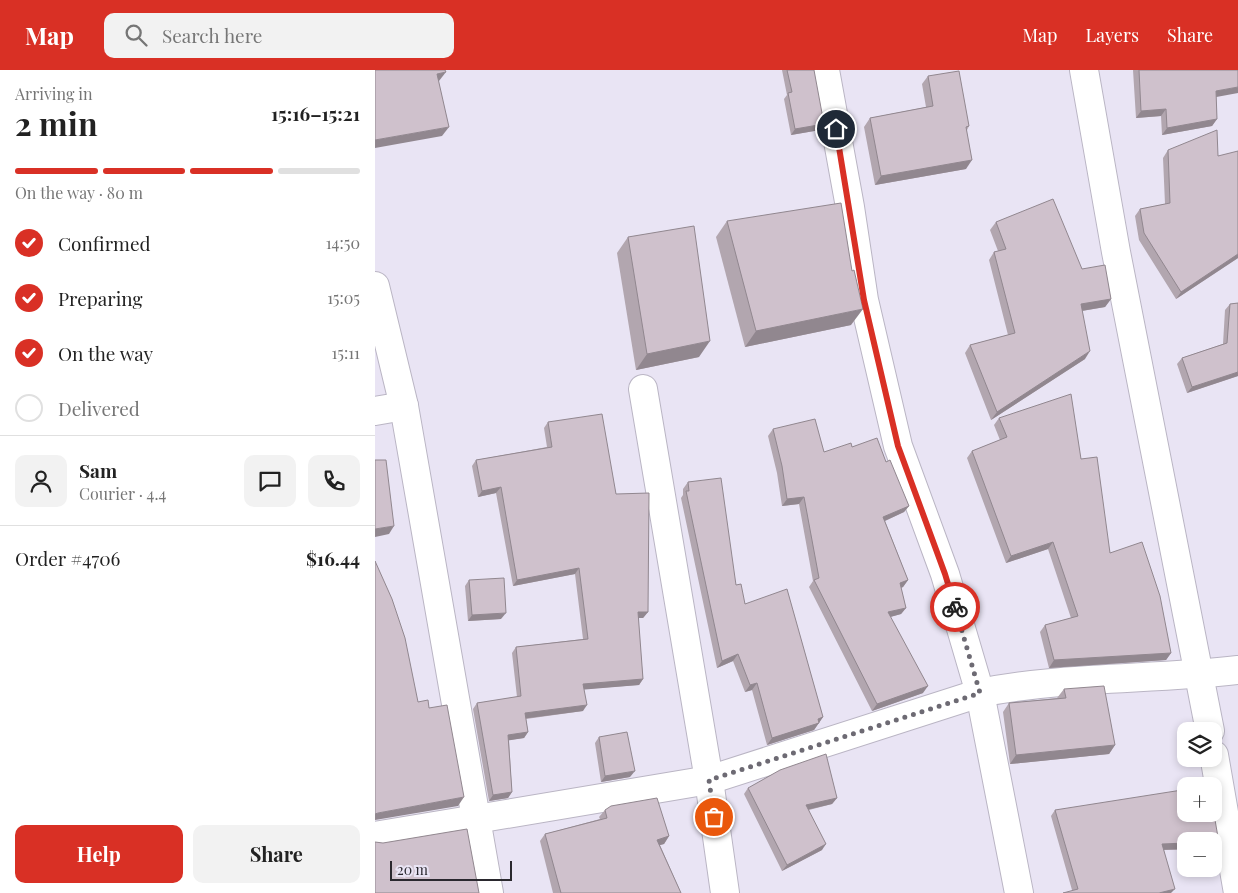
<!DOCTYPE html>
<meta charset="utf-8">
<style>
body{margin:0;font-family:"Playfair Display",serif;background:#f2f2f2;color:#222;height:100vh;display:flex;flex-direction:column;font-size:19px;white-space:nowrap}
*{box-sizing:border-box;margin:0}
p{font-size:16px;color:#767676}
.icon{flex:none;width:28px;height:28px;fill:none;stroke:currentColor;stroke-width:2;stroke-linecap:round;stroke-linejoin:round}
.map{position:relative;flex:1;overflow:hidden}
.side{display:flex;flex-direction:column;background:#fff;width:375px}
.side>*{flex:none}
.tools{position:absolute;left:802px;top:652px;display:grid;gap:10px}
.tools a{display:grid;place-items:center;width:45px;height:45px;border-radius:10px;background:#fff;box-shadow:0 2px 8px #0003;font-size:25px}
.scale{position:absolute;left:15px;bottom:12px;width:122px;box-sizing:border-box;padding-left:5px;border:2px solid #2a282e;border-top:0;font-size:14px;line-height:18px;white-space:nowrap;color:#2a282e;-webkit-text-stroke:4px #e9e4f4;paint-order:stroke}
.pin{position:absolute;display:grid;place-items:center;width:42px;height:42px;color:#fff;margin:-21px;border:2px solid #fff;border-radius:50%;box-shadow:0 1px 5px #0007}
.courier{position:absolute;display:grid;place-items:center;width:50px;height:50px;margin:-25px;border:4px solid #d93025;border-radius:50%;background:#fff;color:#222;box-shadow:0 1px 6px #0007}
.overview em{font-style:normal;font-weight:700}
.overview div{display:flex;flex-direction:column-reverse}
.overview{display:flex;align-items:center;justify-content:space-between;height:85px;padding:0 15px}
h1{font-size:32px;font-weight:700;line-height:38px}
.bar{display:grid;grid-template-columns:repeat(4,1fr);gap:8px 5px;align-content:center;height:60px;padding:0 15px}
.bar i{height:6px;border-radius:4px;background:#e0e0e0}
.bar .on{background:#d93025}
.bar p{grid-column:span 4}
.line{display:flex;align-items:center;gap:12px;padding:0 15px;border-top:1px solid #e0e0e0}
.line div{flex:1}
.round{display:grid;place-items:center;flex:none;width:52px;height:52px;border-radius:10px;background:#f2f2f2}
ol{padding:0 15px;list-style:none}
li{display:flex;align-items:center;gap:15px;height:55px}
li p{margin-inline-start:auto}
li .icon{padding:5px;border-radius:50%;background:#d93025;color:#fff;stroke-width:4}
li:last-child{color:#767676}
li i{width:28px;height:28px;border:2px solid #e0e0e0;border-radius:50%}
.cta{display:flex;gap:10px;margin-top:auto;padding:10px 15px}
.cta a{flex:1;height:58px;border-radius:10px;background:#d93025;color:#fff;font-size:20px;font-weight:700;line-height:58px;text-align:center}
.cta a+a{background:#f2f2f2;color:#222}
header{display:flex;align-items:center;gap:30px;box-sizing:border-box;height:70px;padding:0 25px;background:#d93025;color:#fff}
header strong{font-size:24px}
nav{display:flex;gap:28px;margin-inline-start:auto;font-size:18px}
.search{width:350px;height:45px;background:#f2f2f2;display:flex;align-items:center;gap:12px;box-sizing:border-box;padding:0 18px;border-radius:10px;color:#767676;font-size:19px}
main{display:flex;flex:1;min-height:0}
.map>svg:first-child{display:block}
</style>
<header>
<strong>Map</strong>
<div class="search"><svg class="icon" aria-label="search" viewBox="0 0 24 24"><circle cx="10" cy="10" r="6"/><path d="M15 15l6 6"/></svg>Search here</div>
<nav><a>Map</a><a>Layers</a><a>Share</a></nav>
</header>
<main>
<section class="side">
<div class="overview"><div><h1>2 min</h1><p>Arriving in</p></div><em>15:16–15:21</em></div>
<div class="bar"><i class="on"></i><i class="on"></i><i class="on"></i><i></i><p>On the way · 80 m</p></div>
<ol>
<li><svg class="icon" aria-label="check" viewBox="0 0 24 24"><path d="M5 12l5 5 9-10"/></svg>Confirmed<p>14:50</p></li>
<li><svg class="icon" aria-label="check" viewBox="0 0 24 24"><path d="M5 12l5 5 9-10"/></svg>Preparing<p>15:05</p></li>
<li><svg class="icon" aria-label="check" viewBox="0 0 24 24"><path d="M5 12l5 5 9-10"/></svg>On the way<p>15:11</p></li>
<li><i></i>Delivered</li>
</ol>
<div class="line" style="height:90px"><a class="round"><svg class="icon" aria-label="person" viewBox="0 0 24 24"><circle cx="12" cy="8" r="4"/><path d="M4 21q1-7 8-7t8 7"/></svg></a><div><b>Sam</b><p>Courier · 4.4</p></div><a class="round"><svg class="icon" aria-label="chat" viewBox="0 0 24 24"><path d="M4 5h16v11H9l-5 4z"/></svg></a><a class="round"><svg class="icon" aria-label="phone" viewBox="0 0 24 24"><path d="M5 4h4l2 5-3 2q2 4 5 5l2-3 5 2v4C11 20 4 13 5 4z"/></svg></a></div>
<div class="line" style="height:65px"><div>Order #4706</div><b>$16.44</b></div>
<div class="cta"><a>Help</a><a>Share</a></div>
</section>
<div class="map">
<svg width="863" height="823" viewBox="0 0 863 823">
<rect width="100%" height="100%" fill="#e9e4f4"/>
<g fill="none" stroke-linecap="round" stroke-linejoin="round">
<defs>
<g id="minor">
<path d="M450,0L475,137L489,230L523,376L570,504L605,623L644,823"/>
<path d="M709,0L741,182L835,661"/>
<path d="M0,216L29,336L114,823"/>
<path d="M268,319L334,710L350,823"/>
<path d="M0,341L29,336"/>
<path d="M839,685L863,823"/>
<path d="M0,766L334,710L605,623C690,606 777,610 863,600"/>
</g>
</defs>
<use href="#minor" stroke="#bab5c4" stroke-width="30"/>
<use href="#minor" stroke="#fff" stroke-width="28"/>
</g>
<g fill="#b2a6af">
<path d="M407,0H439L445,60L416,65L409,29L412,25Z"/>
<path d="M758,0H863L841,27L842,49L837,56L787,65L786,46L761,48Z"/>
<path d="M553,6L594,56L592,60L591,99L500,115L489,57L495,48L551,37L547,14Z"/>
<path d="M793,80L843,86L863,188L801,229L764,170L760,146L765,139L790,134L788,88Z"/>
<path d="M352,151L476,255L370,277L341,167Z"/>
<path d="M621,152L707,199L736,229L730,237L707,241L710,289L616,350L590,283L595,275L633,265L614,190L619,182L623,181L615,160Z"/>
<path d="M253,167L324,287L261,300L242,183Z"/>
<path d="M863,233V306L812,323L802,294L807,288L848,274L850,240L855,234Z"/>
<path d="M624,348L706,389L735,483L796,583L791,590L674,598L665,562L670,555L696,548L673,479L631,493L592,388L597,381L625,370L619,355Z"/>
<path d="M173,352L241,424L273,542L268,548H263L268,609L264,615L209,619L208,641L151,649L153,662L149,668L134,670L137,722L133,728L114,731L98,639L102,633L142,627L137,583L141,577L208,569L200,504L138,516L121,423L103,427L97,396L101,390L172,377L169,358Z"/>
<path d="M398,359L449,382L477,377L511,392L534,436L529,442L510,451L533,510L528,517L526,518L531,538L526,544L515,547L548,623L497,641L434,517L438,511L424,434L407,436L402,403L393,366Z"/>
<path d="M313,412L370,534L448,647L439,660L392,675L377,620L370,622L358,591L342,598L306,428L308,425V419Z"/>
<path d="M94,510L126,549L93,551L90,516Z"/>
<path d="M689,619L740,675L734,684L635,694L628,642L634,633L682,628Z"/>
<path d="M224,667L255,707L226,712L220,673Z"/>
<path d="M373,718L462,728L457,734L434,740L447,780L407,801L369,724Z"/>
<path d="M809,739L844,773L839,779L789,780L796,823L697,820L676,746L680,740Z"/>
<path d="M230,740L294,766L289,774L285,775L306,823H178L165,771L170,764L225,749L224,747Z"/>
</g>
<g fill="#91878f">
<path d="M71,2L64,11L56,13L62,4Z"/>
<path d="M863,17V23L836,28L841,21Z"/>
<path d="M791,39L786,46L761,48L766,41Z"/>
<path d="M842,49L837,56L787,65L792,58Z"/>
<path d="M449,54L445,60L416,65L420,59Z"/>
<path d="M74,57L67,66L0,78V70Z"/>
<path d="M597,90L591,99L500,115L506,106Z"/>
<path d="M863,184V188L801,229L806,222Z"/>
<path d="M736,229L730,237L700,242L706,234Z"/>
<path d="M488,239L476,255L370,277L381,261Z"/>
<path d="M335,271L324,287L261,300L272,284Z"/>
<path d="M715,281L710,289L616,350L622,342Z"/>
<path d="M863,302V306L812,323L817,317Z"/>
<path d="M126,417L121,423L103,427L107,421Z"/>
<path d="M429,427L424,434L407,436L412,429Z"/>
<path d="M534,436L529,442L503,454L508,447Z"/>
<path d="M19,456L14,464L0,467V459Z"/>
<path d="M678,472L673,479L631,493L636,486Z"/>
<path d="M204,498L200,504L138,516L142,510Z"/>
<path d="M533,510L528,517L520,520L525,513Z"/>
<path d="M531,538L526,544L508,549L513,542Z"/>
<path d="M263,542H273L268,548H259Z"/>
<path d="M131,543L126,549L93,551L97,545Z"/>
<path d="M796,583L791,590L674,598L679,590Z"/>
<path d="M363,584L358,591L342,598L347,591Z"/>
<path d="M268,609L264,615L204,620L208,614Z"/>
<path d="M382,613L377,620L370,622L375,615Z"/>
<path d="M553,616L548,623L497,641L502,634Z"/>
<path d="M212,635L208,641L146,649L150,643Z"/>
<path d="M448,647L439,660L392,675L397,668Z"/>
<path d="M153,662L149,668L129,671L133,665Z"/>
<path d="M740,675L734,684L635,694L641,685Z"/>
<path d="M260,701L255,707L226,712L230,706Z"/>
<path d="M137,722L133,728L114,731L118,725Z"/>
<path d="M89,727L83,736L0,750V744L3,743Z"/>
<path d="M462,728L457,734L427,741L431,735Z"/>
<path d="M294,766L289,774L277,777L282,770Z"/>
<path d="M811,773V779L783,780L787,774Z"/>
<path d="M839,773H844L839,779Z"/>
<path d="M451,774L447,780L407,801L412,795Z"/>
<path d="M800,819L796,823H784Z"/>
</g>
<g fill="#cfc1cc" stroke="#91878f">
<path d="M0,0H70L71,2L62,4L74,57L0,70Z"/>
<path d="M412,0H439L449,54L420,59L413,23L417,22Z"/>
<path d="M764,0H863V17L841,21L842,49L792,58L791,39L766,41Z"/>
<path d="M584,1L594,56L591,57L597,90L506,106L495,48L558,36L553,6Z"/>
<path d="M842,60L843,86L863,81V184L806,222L769,163L765,139L795,133L793,80Z"/>
<path d="M678,129L707,199L730,195L736,229L706,234L715,281L622,342L595,275L640,263L619,182L631,179L621,152Z"/>
<path d="M466,133L477,201L479,200L488,239L381,261L352,151Z"/>
<path d="M319,156L335,271L272,284L253,167Z"/>
<path d="M863,233V302L817,317L807,288L852,273L855,234Z"/>
<path d="M696,324L706,389L722,387L735,483L767,472L785,526L796,583L679,590L670,555L703,546L678,472L636,486L597,381L632,367L624,348Z"/>
<path d="M227,344L241,424L274,423L273,542H263L268,609L208,614L212,635L150,643L153,662L133,665L137,722L118,725L102,633L146,626L141,577L213,569L204,498L142,510L126,417L107,421L101,390L177,377L173,352Z"/>
<path d="M440,349L449,382L476,373L477,377L502,368L511,392L515,390L534,436L508,447L533,510L525,513L531,538L513,542L553,616L502,634L439,510L444,508L429,427L412,429L407,396L398,359Z"/>
<path d="M0,390H11L19,456L0,459Z"/>
<path d="M346,408L361,515L366,514L370,534L412,519L448,647L443,649L444,653L397,668L382,613L375,615L363,584L347,591L311,421H314L313,412Z"/>
<path d="M0,491L17,529L30,568L43,632L53,630L54,638L72,635L89,727L3,743L0,744Z"/>
<path d="M129,508L131,543L97,545L94,510Z"/>
<path d="M729,616L740,675L641,685L634,633L691,628L689,619Z"/>
<path d="M252,662L260,701L230,706L224,667Z"/>
<path d="M451,684L462,728L431,735L451,774L412,795L373,718L405,700Z"/>
<path d="M807,720L809,739H811V744H839L844,773H839V771H811V773L787,774L800,819L784,823H688L703,819L680,740Z"/>
<path d="M282,728L294,766L282,770L306,823H186L170,764L232,748L230,740L236,736Z"/>
<path d="M92,759L104,823H0V772L8,773Z"/>
</g>
<g fill="none" stroke-linecap="round" stroke-linejoin="round">
<path stroke="#6d6a73" stroke-width="5" stroke-dasharray="0 9" d="M339,747L334,710L605,623L580,537"/>
<path stroke="#d93025" stroke-width="6" d="M461,59L489,230L523,376L570,504L580,537"/>
</g>
</svg>
<div class="tools">
<a><svg class="icon" aria-label="layers" viewBox="0 0 24 24"><path d="M12 4l9 5-9 5-9-5zM3 14l9 5 9-5"/></svg></a>
<a>+</a>
<a>−</a>
</div>
<div class="scale">20 m</div>
<div class="pin" style="left:339px;top:747px;background:#ea580c"><svg class="icon" aria-label="bag" viewBox="0 0 24 24"><path d="M5 8h14l-1 12H6zM9 8a3 3 0 0 1 6 0"/></svg></div>
<div class="pin" style="left:461px;top:59px;background:#1f2937"><svg class="icon" aria-label="home" viewBox="0 0 24 24"><path d="M3 11l9-7 9 7M6 9v11h12V9"/></svg></div>
<div class="courier" style="left:580px;top:537px"><svg class="icon" aria-label="bike" viewBox="0 0 24 24"><circle cx="6" cy="16" r="4"/><circle cx="18" cy="16" r="4"/><path d="M6 16l4-8h5l3 8M10 8l3 8H6M13 5h3"/></svg></div>
</div>
</main>
